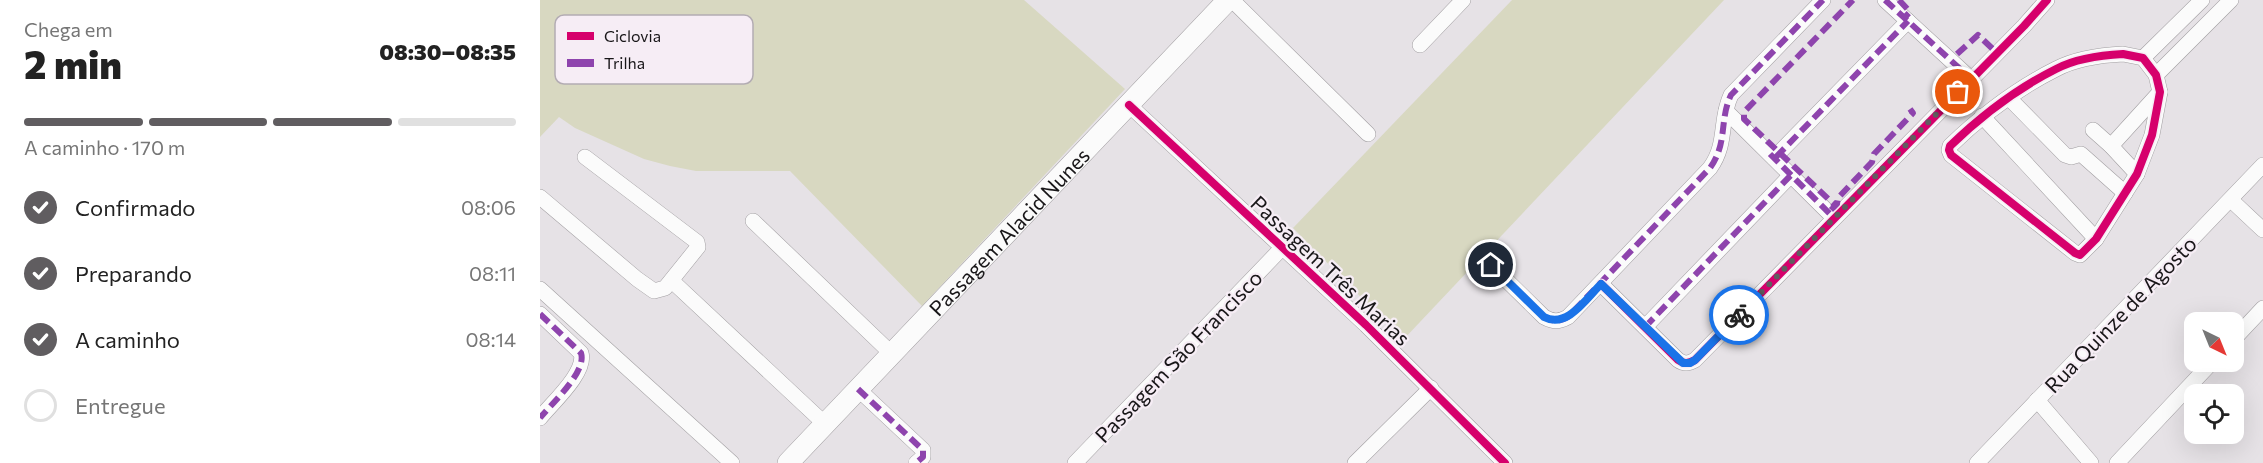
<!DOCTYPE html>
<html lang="pt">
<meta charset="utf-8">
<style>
body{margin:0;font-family:Commissioner,sans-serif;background:#f2f2f2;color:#222;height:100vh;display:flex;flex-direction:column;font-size:22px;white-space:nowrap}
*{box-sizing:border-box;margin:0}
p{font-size:20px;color:#767676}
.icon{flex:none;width:33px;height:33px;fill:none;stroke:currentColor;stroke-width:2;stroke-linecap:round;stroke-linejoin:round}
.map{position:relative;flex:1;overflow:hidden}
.sheet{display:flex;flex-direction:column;background:#fff;width:540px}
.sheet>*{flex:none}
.needle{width:39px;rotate:137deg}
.controls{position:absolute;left:1644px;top:312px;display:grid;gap:12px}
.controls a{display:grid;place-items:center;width:60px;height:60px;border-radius:12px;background:#fff;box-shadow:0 6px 24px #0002;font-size:30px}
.pin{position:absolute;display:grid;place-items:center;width:51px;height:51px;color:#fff;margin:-26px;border:3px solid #fff;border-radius:50%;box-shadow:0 2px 6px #0007}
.courier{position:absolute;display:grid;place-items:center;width:60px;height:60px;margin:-30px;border:4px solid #1a73e8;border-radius:50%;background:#fff;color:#222;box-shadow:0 2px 8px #0007}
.overview em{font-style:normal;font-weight:800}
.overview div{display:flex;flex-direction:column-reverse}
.overview{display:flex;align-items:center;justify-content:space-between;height:102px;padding:0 24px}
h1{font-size:39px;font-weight:800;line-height:45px}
.bar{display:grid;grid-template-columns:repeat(4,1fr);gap:9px 6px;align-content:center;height:72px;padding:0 24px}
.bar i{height:8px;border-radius:4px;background:#e0e0e0}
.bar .on{background:#605d60}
.bar p{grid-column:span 4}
ol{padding:0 24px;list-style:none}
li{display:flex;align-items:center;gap:18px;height:66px}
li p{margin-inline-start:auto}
li .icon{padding:6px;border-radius:50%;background:#605d60;color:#fff;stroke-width:4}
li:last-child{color:#767676}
li i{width:33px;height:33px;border:3px solid #e0e0e0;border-radius:50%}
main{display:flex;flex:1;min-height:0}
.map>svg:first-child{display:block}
</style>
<main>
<section class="sheet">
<div class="overview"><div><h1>2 min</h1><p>Chega em</p></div><em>08:30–08:35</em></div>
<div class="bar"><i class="on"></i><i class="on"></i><i class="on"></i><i></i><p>A caminho · 170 m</p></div>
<ol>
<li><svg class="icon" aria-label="check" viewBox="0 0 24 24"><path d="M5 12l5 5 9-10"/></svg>Confirmado<p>08:06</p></li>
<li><svg class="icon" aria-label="check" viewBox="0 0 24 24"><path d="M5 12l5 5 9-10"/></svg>Preparando<p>08:11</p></li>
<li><svg class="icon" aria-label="check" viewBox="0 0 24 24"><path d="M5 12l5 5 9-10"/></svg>A caminho<p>08:14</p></li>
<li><i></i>Entregue</li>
</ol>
</section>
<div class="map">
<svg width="1723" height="463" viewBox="0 0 1723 463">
<rect width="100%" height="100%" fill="#e6e2e6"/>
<g fill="#d8d8c1">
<path d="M0,0H484L585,89L382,306L250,171H156L130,166L104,159L35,128L19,117L0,137Z"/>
<path d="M972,0H1184L863,340L753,228Z"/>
</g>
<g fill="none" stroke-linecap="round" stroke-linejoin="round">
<defs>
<g id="street">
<path d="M692,0L828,134"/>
<path d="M1345,0L1431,79"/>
<path d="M880,45L923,0"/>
<path d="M1583,54L1603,58L1616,75L1620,92L1612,135L1597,174L1556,239L1540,255L1535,253L1411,155L1409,150L1410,146C1440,117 1478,88 1516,69C1535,59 1562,55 1583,54Z"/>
<path d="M1603,58L1662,0"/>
<path d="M1616,75L1691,0"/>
<path d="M1469,98L1525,155L1531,157L1541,154L1585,193"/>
<path d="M589,105L826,325L965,463"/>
<path d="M1186,111L1294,218"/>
<path d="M1442,116L1556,239"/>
<path d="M1553,130L1571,146"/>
<path d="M1234,158L1368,21"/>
<path d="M1597,174L1571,146L1620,92"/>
<path d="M0,197L97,279L114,291L125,288L158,247L157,242L45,157"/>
<path d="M1691,200L1723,230"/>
<path d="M213,221L352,354"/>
<path d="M951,265L1004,317C1013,322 1019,322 1028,317L1170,168C1188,143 1179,120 1191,95L1283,0"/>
<path d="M132,281L285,424"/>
<path d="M1061,284L1138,360C1144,364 1148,364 1155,360L1484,26L1507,0"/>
<path d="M0,289L192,463"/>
<path d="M0,314L41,353C47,372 12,403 0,418"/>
<path d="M1105,327L1251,175"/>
<path d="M1694,339L1723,308"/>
<path d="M318,389L383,450V457L376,463"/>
<path d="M1497,400L1551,463"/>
<path d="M535,463L741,249"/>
<path d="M815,463L891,388"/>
<path d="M1437,463L1723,165"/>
<path d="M1577,463L1672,362"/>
</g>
<g id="secondary">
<path id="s1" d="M248,463L688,0"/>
</g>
</defs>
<use href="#street" stroke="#a29fa2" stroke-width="16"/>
<use href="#secondary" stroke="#a29fa2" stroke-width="22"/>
<use href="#street" stroke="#fbfbfb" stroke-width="15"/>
<use href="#secondary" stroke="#fbfbfb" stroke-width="21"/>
<g stroke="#8e44ad" stroke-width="6" stroke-dasharray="12 6" stroke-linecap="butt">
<path d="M1345,0L1431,79"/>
<path d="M1359,0L1370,12L1364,18"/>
<path d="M1417,54L1438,35L1457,53"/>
<path d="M1230,154L1294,218"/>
<path d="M1236,157L1368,21"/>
<path d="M1291,210L1297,204L1298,198L1332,162L1334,154L1373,113L1370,109"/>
<path d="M1301,211L1204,119V112L1313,0"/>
<path d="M951,265L1004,317C1013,322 1019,322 1028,317L1170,168C1188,143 1179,120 1191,95L1283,0"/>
<path d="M0,314L41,353C47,372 12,403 0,418"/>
<path d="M1105,327L1251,175"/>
<path d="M318,389L383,450V457L376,463"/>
</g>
<defs>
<g id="cycleway">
<path d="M1583,54L1603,58L1616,75L1620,92L1612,135L1597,174L1556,239L1540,255L1535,253L1411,155L1409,150L1410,146C1440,117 1478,88 1516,69C1535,59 1562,55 1583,54Z"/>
<path d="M589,105L826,325L965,463"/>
<path d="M1061,284L1138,360C1144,364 1148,364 1155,360L1484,26L1507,0"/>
</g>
</defs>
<use href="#cycleway" stroke="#f6edf5" stroke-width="11"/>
<use href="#cycleway" stroke="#d6006c" stroke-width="8"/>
</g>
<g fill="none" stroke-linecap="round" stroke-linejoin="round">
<path stroke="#605d60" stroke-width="6" stroke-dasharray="0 10.8" d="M1199,315L1418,92"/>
<path stroke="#1a73e8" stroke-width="8" d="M951,265L1004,317C1027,329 1046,299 1061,284L1143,363H1150L1155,360L1199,315"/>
</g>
<g text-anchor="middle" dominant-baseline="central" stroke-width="4.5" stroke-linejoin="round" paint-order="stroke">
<g font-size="21" fill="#181618" stroke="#f6edf5">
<text stroke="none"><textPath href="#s1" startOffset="320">Passagem Alacid Nunes</textPath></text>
<text transform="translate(791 270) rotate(43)">Passagem Três Marias</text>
<text transform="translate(1580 314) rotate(-46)">Rua Quinze de Agosto</text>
<text transform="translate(638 356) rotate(-46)">Passagem São Francisco</text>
</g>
</g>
<rect x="15" y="15" width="198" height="69" rx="9" fill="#f6edf5" stroke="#b3acb3" stroke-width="1.5"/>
<rect x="27" y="32" width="27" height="8" fill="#d6006c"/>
<rect x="27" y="59" width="27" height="8" fill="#8e44ad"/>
<g font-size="16" fill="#181618">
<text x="64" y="42">Ciclovia</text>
<text x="64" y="69">Trilha</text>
</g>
</svg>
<div class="controls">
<a><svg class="needle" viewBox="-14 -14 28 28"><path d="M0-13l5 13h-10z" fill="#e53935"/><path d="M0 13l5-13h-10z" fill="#767676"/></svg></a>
<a><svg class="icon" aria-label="locate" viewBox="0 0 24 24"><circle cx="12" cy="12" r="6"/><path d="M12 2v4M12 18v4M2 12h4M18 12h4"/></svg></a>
</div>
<div class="pin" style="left:1418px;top:92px;background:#ea580c"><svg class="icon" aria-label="bag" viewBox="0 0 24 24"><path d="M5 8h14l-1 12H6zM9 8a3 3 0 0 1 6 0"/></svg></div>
<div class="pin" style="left:951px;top:265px;background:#1f2937"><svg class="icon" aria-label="home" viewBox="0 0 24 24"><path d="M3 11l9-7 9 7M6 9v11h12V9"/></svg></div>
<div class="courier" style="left:1199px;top:315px"><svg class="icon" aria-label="bike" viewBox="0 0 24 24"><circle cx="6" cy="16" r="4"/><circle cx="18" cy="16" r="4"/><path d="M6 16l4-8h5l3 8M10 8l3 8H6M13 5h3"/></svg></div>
</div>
</main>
